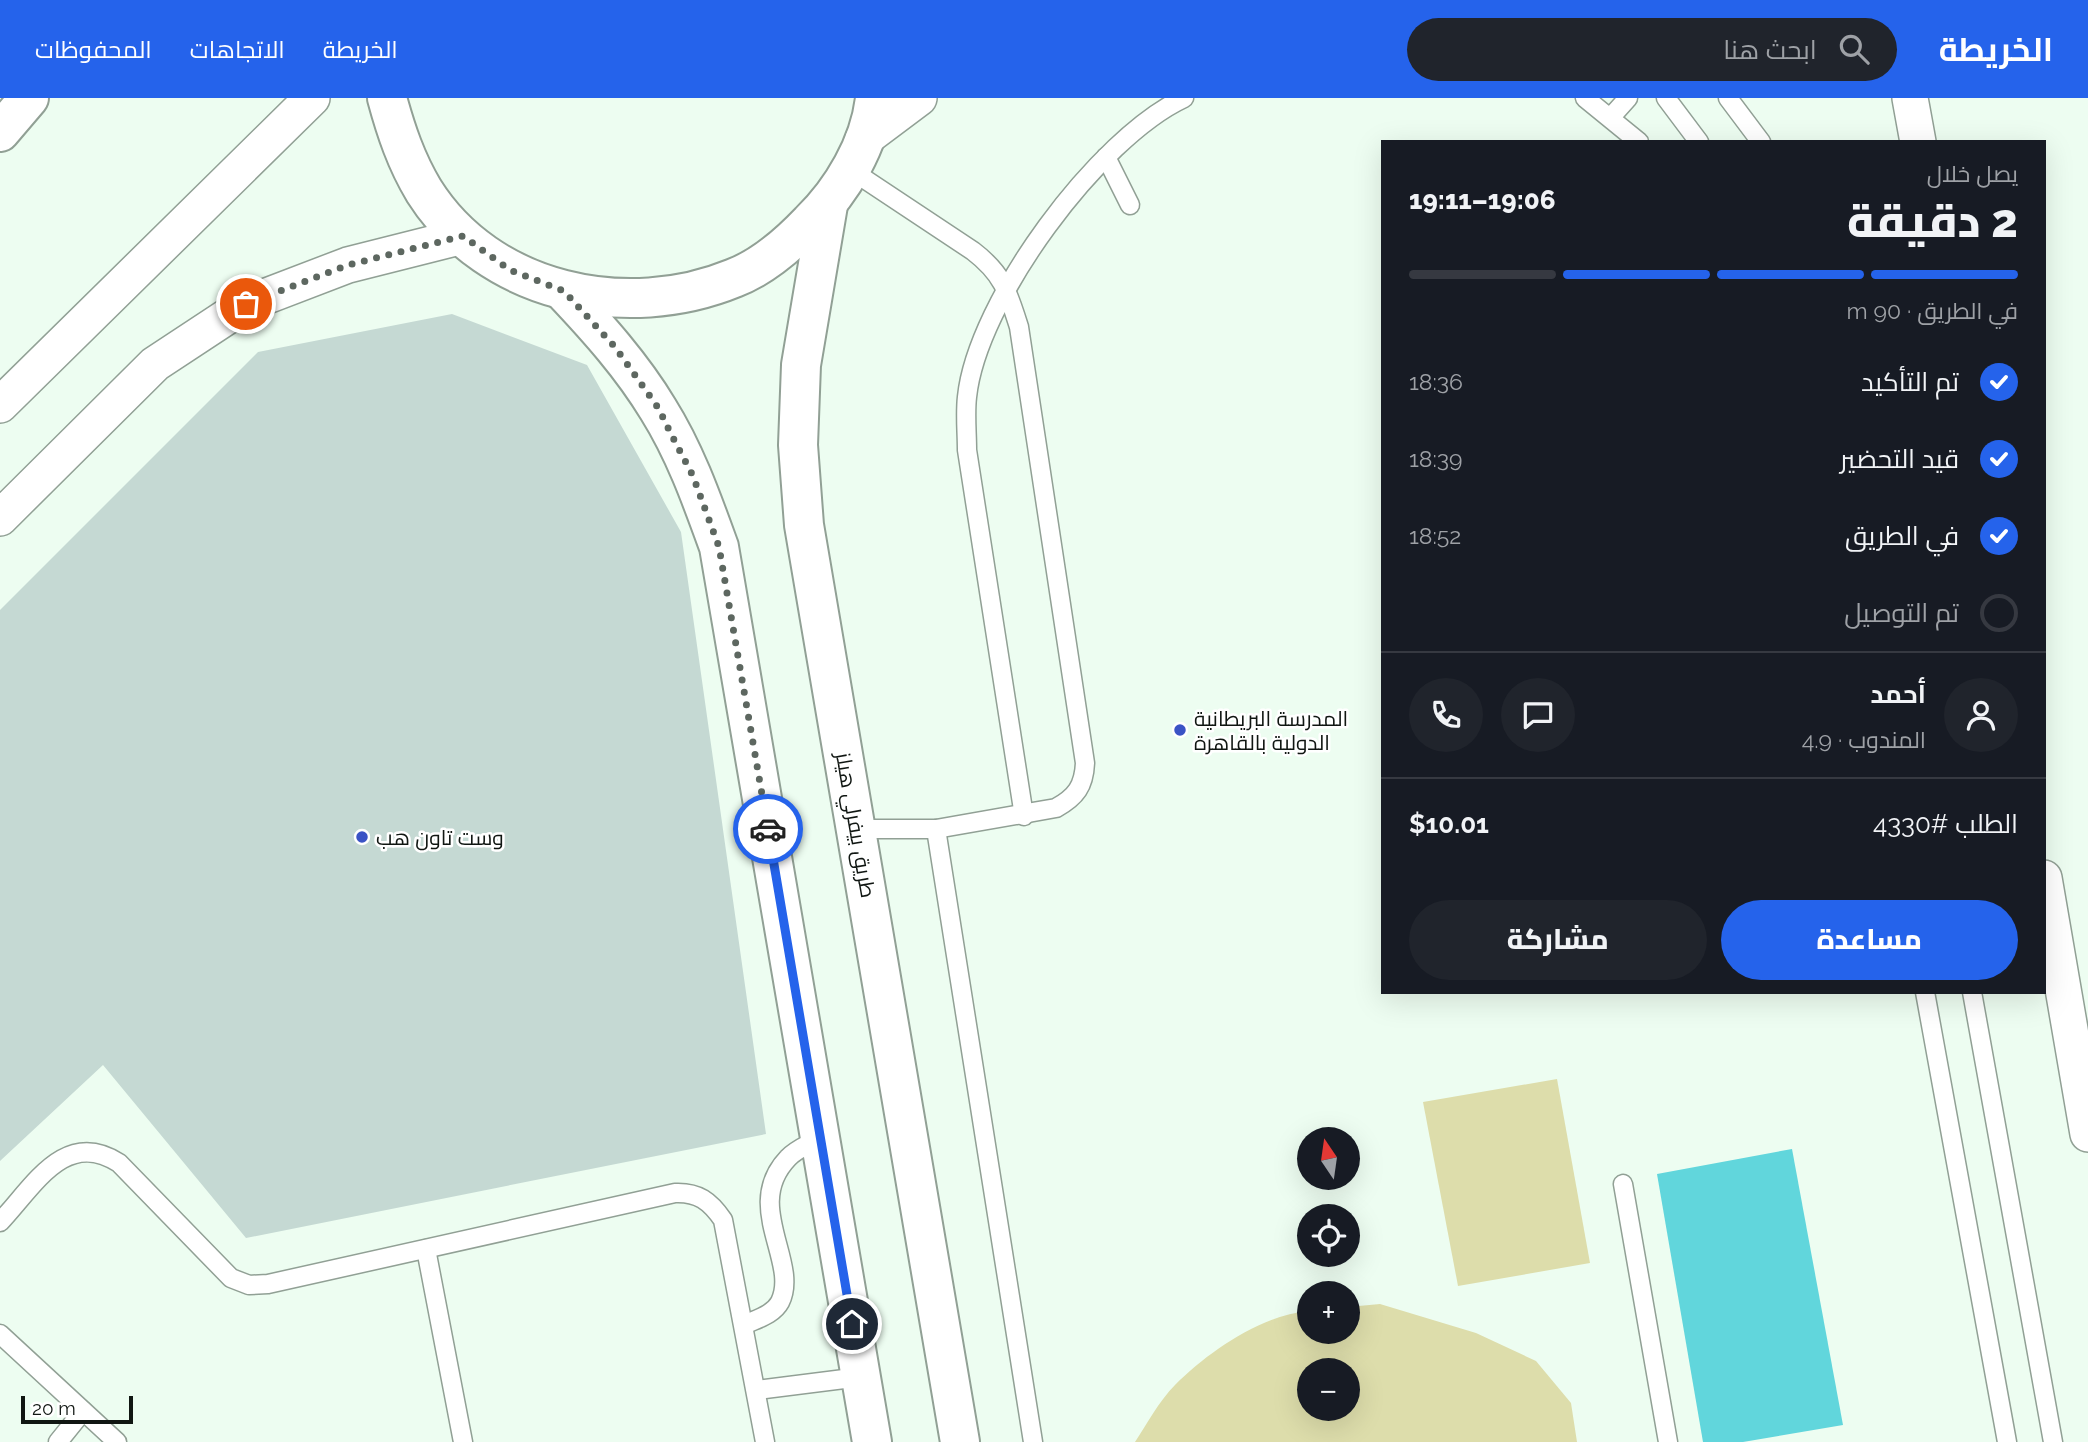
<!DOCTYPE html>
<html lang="ar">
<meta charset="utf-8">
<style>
body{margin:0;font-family:Raleway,Cairo,sans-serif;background:#20242c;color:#f1f3f6;direction:rtl;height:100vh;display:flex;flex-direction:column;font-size:26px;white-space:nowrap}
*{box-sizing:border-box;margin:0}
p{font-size:23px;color:#9ea1a6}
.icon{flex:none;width:38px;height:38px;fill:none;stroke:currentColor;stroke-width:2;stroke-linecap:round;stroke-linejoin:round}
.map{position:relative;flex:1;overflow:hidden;direction:ltr}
.sheet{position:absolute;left:1381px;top:42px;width:665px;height:854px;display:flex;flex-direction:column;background:#171b24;border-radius:0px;box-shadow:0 7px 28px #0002;direction:rtl}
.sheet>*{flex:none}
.needle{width:46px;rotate:347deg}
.tools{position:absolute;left:1297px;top:1029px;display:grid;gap:14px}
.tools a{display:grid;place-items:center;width:63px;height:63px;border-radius:50%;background:#171b24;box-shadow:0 7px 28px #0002;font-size:35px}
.scale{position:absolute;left:21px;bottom:18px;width:112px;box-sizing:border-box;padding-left:7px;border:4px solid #101612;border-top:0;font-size:19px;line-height:24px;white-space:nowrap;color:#101612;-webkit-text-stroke:5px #fff;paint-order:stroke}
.pin{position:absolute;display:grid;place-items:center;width:60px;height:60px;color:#fff;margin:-30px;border:4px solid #fff;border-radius:50%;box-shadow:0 2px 7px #0007}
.courier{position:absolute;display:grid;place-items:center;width:70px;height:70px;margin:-35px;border:5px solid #2563eb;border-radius:50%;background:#fff;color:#222;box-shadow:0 2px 9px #0007}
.head em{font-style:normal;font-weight:800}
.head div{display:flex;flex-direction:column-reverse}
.head{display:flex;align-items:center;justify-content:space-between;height:119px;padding:0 28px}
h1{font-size:46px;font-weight:800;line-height:52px}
.bar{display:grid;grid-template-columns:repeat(4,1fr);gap:10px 7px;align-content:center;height:84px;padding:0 28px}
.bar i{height:9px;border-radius:5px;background:#363941}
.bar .active{background:#2563eb}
.bar p{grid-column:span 4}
.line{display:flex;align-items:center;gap:18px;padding:0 28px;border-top:2px solid #363941}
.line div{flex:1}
.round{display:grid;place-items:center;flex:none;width:74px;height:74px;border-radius:37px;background:#20242c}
ol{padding:0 28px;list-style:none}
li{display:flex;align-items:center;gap:21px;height:77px}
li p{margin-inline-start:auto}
li .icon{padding:7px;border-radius:50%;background:#2563eb;color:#fff;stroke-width:4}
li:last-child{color:#9ea1a6}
li i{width:38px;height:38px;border:4px solid #363941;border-radius:50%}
.action{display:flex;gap:14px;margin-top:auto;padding:14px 28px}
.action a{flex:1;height:80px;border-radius:42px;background:#2563eb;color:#fff;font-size:28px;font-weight:800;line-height:80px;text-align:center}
.action a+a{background:#20242c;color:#f1f3f6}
header{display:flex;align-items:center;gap:42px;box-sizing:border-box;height:98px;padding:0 35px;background:#2563eb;color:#fff}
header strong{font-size:33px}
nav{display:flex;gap:38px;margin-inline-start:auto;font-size:24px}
.search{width:490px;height:63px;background:#20242c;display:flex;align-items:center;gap:18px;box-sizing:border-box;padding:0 24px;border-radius:38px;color:#9ea1a6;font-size:26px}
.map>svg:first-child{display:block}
</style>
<header>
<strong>الخريطة</strong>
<div class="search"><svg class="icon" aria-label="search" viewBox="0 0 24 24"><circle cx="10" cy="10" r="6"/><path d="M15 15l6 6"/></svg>ابحث هنا</div>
<nav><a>الخريطة</a><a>الاتجاهات</a><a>المحفوظات</a></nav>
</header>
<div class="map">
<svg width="2088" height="1344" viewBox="0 0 2088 1344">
<rect width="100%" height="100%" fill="#edfdf1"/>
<g fill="#ddddab" fill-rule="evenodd">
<path d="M1557,981L1590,1165L1458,1188L1423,1004Z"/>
<path d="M1380,1206L1476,1235L1536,1263L1571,1305L1577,1344H1135C1147,1326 1159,1303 1175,1287C1208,1254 1261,1217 1309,1213V1234H1348V1209ZM1309,1272H1348V1311H1309Z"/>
</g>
<path fill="#61d6dc" d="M1792,1051L1843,1327L1743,1344H1703L1657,1076Z"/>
<path fill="#c5d9d3" d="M452,216L587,267L681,434L766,1036L246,1140L103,967L0,1063V512L258,254Z"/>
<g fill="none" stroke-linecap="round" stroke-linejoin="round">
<defs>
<g id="service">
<path d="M1585,0L1639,44"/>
<path d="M1666,0L1699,44"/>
<path d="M1728,0L1761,44"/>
<path d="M1611,19L1628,0"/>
<path d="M1106,59L1130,107"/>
<path d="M851,72L973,153C1003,176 1008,194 1019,229L1085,665C1084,688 1076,699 1056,710L936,731H857"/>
<path d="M1024,718L967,352C967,335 965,316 967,299C977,203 1098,40 1184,0"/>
<path d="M936,731L1033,1344"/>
<path d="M1925,894L2007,1344"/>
<path d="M1972,894L2053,1344"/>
<path d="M1623,1086L1668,1344"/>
<path d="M0,1124C34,1088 65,1030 119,1065L231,1180L249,1187L268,1186L675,1095C698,1094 710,1103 723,1122L765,1344"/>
<path d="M426,1151L463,1344"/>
<path d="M744,1227C756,1221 773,1217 780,1204C800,1164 742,1108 788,1060C796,1051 810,1046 820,1040"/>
<path d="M0,1236L117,1344"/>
<path d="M757,1292L860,1279"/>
<path d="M58,1344L83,1313"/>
</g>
<g id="minor">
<path d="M1910,0L1918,44"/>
<path d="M863,42L919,0"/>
<path d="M0,307L312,0"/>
<path d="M0,420L155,266L246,206L348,167L463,138"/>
<path d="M2044,780L2088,1036"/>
</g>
<g id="tertiary">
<path d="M387,0C396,33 406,63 424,93C489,196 627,224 734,180C763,169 789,146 810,124C842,93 870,46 875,0"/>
<path d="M0,34L29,0"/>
<path d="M828,107L801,267L798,347L804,427L960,1344"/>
<path d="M563,193C598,230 632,268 658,311C685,354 702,402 719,449L872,1344"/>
</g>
</defs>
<use href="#service" stroke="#91a095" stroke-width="21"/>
<use href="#minor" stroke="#91a095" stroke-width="38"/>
<use href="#tertiary" stroke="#91a095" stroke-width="42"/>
<use href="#service" stroke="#fff" stroke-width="18"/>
<use href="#minor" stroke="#fff" stroke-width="35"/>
<use href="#tertiary" stroke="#fff" stroke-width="38"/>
</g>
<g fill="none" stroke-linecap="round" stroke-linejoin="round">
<path stroke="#5d6760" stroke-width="7" stroke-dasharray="0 12.6" d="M246,206L348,167L463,138L510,172L564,193L615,249L659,311L670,334L693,378L719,449L768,731"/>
<path stroke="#2563eb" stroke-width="9" d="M768,731L852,1226"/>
</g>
<g fill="#3a53c5" stroke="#fff" stroke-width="2.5">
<circle cx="1180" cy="632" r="7"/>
<circle cx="362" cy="739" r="7"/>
</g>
<g text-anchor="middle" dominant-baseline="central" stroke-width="5" stroke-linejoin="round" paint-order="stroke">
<g font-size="21" fill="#101612" stroke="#fff" text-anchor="start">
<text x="1194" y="620">المدرسة البريطانية<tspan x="1194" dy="24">الدولية بالقاهرة</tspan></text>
<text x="376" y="739">وست تاون هب</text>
</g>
<g font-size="21" fill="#101612" stroke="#fff">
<text transform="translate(856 727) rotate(80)">طريق بيفرلي هيلز</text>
</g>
</g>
</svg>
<div class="tools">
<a><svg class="needle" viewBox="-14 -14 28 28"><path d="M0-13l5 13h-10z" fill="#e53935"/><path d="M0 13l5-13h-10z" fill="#9ea1a6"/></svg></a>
<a><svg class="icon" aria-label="locate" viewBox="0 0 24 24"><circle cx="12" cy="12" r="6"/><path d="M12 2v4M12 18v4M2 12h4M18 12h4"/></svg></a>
<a>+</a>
<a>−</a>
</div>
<div class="scale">20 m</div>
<div class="pin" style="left:246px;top:206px;background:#ea580c"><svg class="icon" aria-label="bag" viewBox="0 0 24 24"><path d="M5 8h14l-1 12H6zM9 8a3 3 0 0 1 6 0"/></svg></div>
<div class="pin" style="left:852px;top:1226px;background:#1f2937"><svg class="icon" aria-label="home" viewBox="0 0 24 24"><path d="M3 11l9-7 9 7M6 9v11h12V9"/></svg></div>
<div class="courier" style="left:768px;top:731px"><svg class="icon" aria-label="car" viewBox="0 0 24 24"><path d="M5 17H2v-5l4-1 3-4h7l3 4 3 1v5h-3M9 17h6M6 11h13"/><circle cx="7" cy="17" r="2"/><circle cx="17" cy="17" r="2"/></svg></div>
<section class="sheet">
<div class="head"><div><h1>2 دقيقة</h1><p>يصل خلال</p></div><em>19:06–19:11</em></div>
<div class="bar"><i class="active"></i><i class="active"></i><i class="active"></i><i></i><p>في الطريق · 90 m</p></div>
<ol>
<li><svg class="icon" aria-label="check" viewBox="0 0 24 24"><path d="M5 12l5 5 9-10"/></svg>تم التأكيد<p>18:36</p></li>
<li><svg class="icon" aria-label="check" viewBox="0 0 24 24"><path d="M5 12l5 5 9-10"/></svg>قيد التحضير<p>18:39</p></li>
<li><svg class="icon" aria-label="check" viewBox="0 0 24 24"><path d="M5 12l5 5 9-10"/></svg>في الطريق<p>18:52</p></li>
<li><i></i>تم التوصيل</li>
</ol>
<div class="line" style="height:126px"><a class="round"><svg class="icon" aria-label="person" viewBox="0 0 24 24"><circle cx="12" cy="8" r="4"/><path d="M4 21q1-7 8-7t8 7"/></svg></a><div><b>أحمد</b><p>المندوب · 4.9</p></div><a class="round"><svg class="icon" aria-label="chat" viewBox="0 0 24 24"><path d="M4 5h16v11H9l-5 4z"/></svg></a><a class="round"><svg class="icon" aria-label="phone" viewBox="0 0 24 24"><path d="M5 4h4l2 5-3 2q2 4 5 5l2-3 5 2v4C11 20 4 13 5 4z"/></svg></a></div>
<div class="line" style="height:91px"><div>الطلب #4330</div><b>$10.01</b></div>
<div class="action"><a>مساعدة</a><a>مشاركة</a></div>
</section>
</div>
